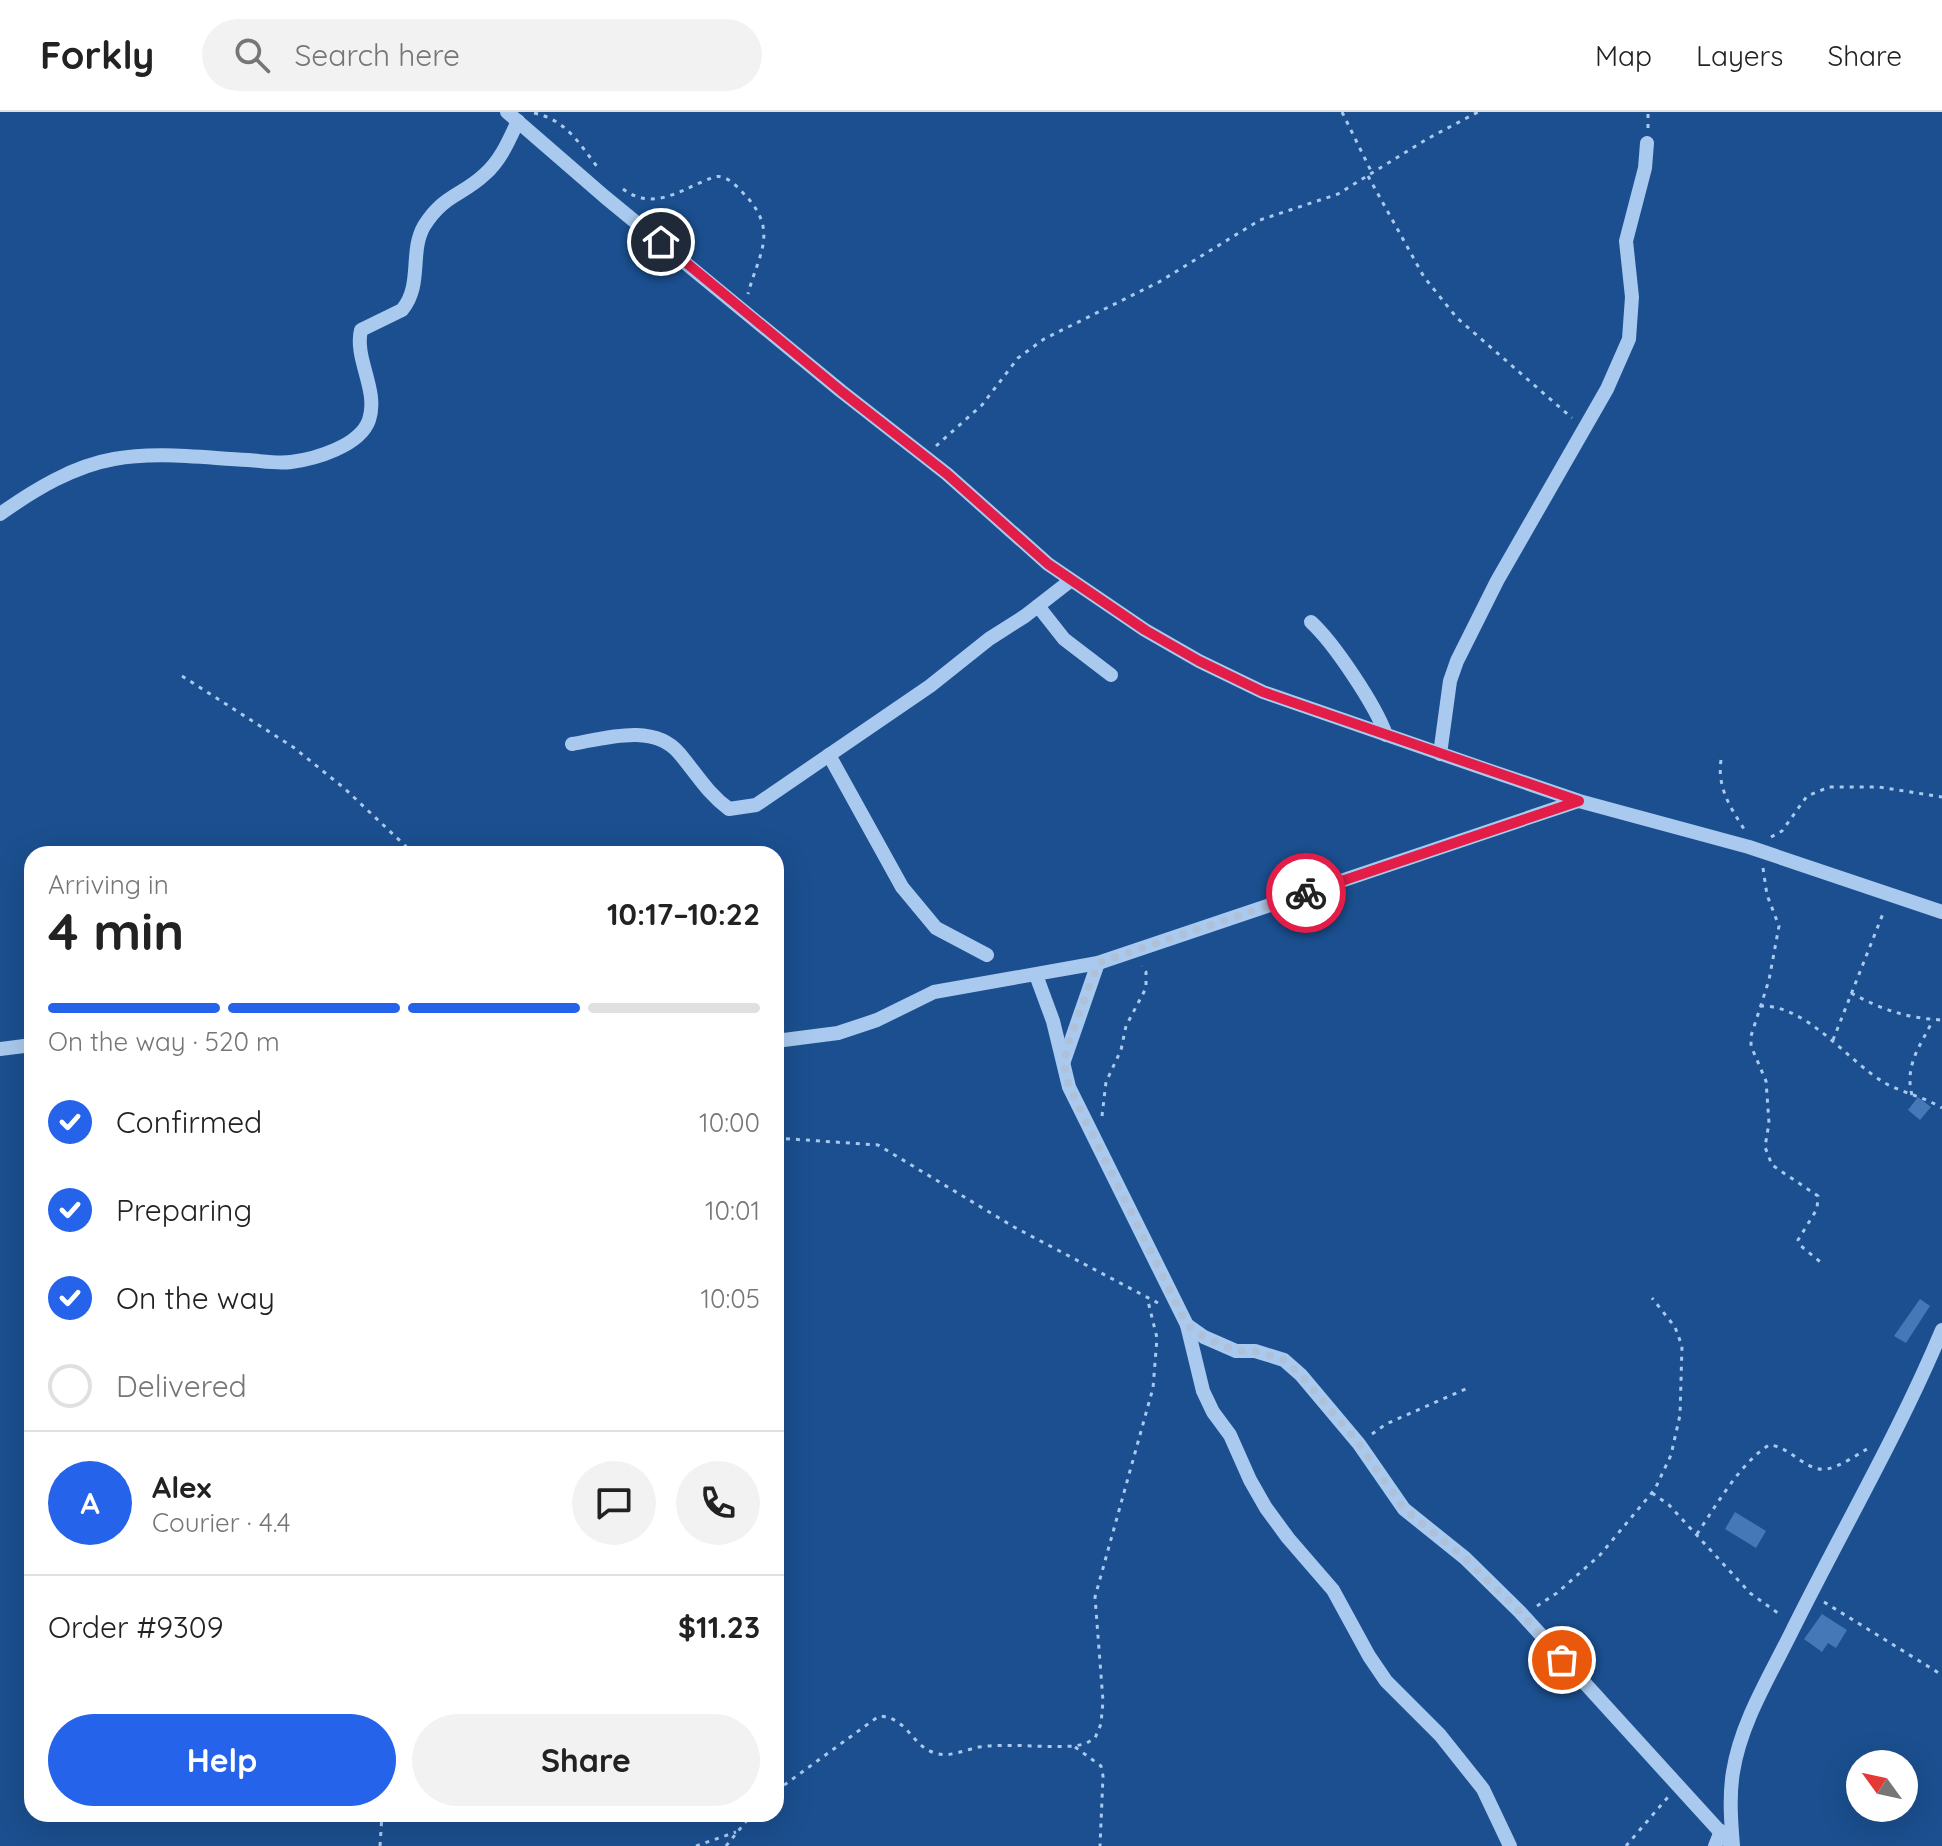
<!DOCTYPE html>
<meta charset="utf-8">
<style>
body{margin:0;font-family:Quicksand,sans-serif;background:#f2f2f2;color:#222;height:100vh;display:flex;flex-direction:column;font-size:30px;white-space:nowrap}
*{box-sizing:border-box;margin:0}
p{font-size:26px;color:#767676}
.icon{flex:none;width:44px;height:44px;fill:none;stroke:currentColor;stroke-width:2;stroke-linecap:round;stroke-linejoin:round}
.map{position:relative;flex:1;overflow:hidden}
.details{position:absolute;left:24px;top:734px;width:760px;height:976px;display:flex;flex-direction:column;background:#fff;border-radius:24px;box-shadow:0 8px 32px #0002}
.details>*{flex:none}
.needle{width:52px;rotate:303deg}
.fabs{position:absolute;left:1846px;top:1638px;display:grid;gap:16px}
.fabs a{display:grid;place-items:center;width:72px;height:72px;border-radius:50%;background:#fff;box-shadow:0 8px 32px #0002;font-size:40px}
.pin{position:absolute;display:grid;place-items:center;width:68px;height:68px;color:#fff;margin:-34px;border:4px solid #fff;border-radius:50%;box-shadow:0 2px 8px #0007}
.courier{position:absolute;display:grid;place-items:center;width:80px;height:80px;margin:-40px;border:6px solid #e11d48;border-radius:50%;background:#fff;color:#222;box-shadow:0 2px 10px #0007}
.overview em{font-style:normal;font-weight:800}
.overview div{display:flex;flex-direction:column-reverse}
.overview{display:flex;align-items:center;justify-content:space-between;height:136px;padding:0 24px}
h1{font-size:52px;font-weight:800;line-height:60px}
.bar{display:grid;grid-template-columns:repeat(4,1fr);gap:12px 8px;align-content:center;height:96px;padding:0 24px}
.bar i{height:10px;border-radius:6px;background:#e0e0e0}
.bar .on{background:#2563eb}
.bar p{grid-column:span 4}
.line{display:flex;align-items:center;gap:20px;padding:0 24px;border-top:2px solid #e0e0e0}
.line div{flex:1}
.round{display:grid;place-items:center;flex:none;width:84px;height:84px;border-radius:42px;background:#f2f2f2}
ol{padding:0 24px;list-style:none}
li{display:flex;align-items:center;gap:24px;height:88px}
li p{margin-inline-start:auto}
li .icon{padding:8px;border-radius:50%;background:#2563eb;color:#fff;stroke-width:4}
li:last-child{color:#767676}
li i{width:44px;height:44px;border:4px solid #e0e0e0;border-radius:50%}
.action{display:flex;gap:16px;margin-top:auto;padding:16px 24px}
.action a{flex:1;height:92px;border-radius:48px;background:#2563eb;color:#fff;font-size:32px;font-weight:800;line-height:92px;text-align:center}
.action a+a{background:#f2f2f2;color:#222}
header{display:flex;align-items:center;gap:48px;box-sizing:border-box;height:112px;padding:0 40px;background:#fff;border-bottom:2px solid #e0e0e0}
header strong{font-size:38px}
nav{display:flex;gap:44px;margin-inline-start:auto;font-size:28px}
.search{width:560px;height:72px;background:#f2f2f2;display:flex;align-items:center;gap:20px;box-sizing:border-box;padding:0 28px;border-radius:44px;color:#767676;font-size:30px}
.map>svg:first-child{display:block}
</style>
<header>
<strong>Forkly</strong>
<div class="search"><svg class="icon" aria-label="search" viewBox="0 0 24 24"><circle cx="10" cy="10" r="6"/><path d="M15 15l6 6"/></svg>Search here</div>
<nav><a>Map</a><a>Layers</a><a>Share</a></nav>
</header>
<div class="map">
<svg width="1942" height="1734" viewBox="0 0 1942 1734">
<rect width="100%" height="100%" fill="#1b4f8f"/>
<g fill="#4478b7">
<path d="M1918,985L1931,995L1920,1008L1908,998Z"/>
<path d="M1920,1187L1930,1194L1906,1231L1894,1224Z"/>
<path d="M1735,1400L1766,1419L1756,1436L1725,1417Z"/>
<path d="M1822,1502L1847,1518L1836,1536L1828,1531L1822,1540L1804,1527Z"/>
</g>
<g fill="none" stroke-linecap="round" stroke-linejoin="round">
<g stroke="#a9c9ee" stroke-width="3" stroke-dasharray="4 6" stroke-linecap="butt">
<path d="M1342,0L1372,61"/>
<path d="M534,1C567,8 580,33 599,57"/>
<path d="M1648,16V0"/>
<path d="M1368,64L1424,165L1457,206L1572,306"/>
<path d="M623,77C651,98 676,81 704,69C710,67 715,63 722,65C731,67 739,77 746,84C779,120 758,143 748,182"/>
<path d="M936,334L982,293L1018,246L1044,227L1159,170L1260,108L1338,82L1427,27L1478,0"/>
<path d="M182,564L293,635L344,676L414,742"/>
<path d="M1721,648C1717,675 1730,695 1744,717"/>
<path d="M1771,725L1782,719L1807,684L1829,675H1879L1942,685"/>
<path d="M1763,756L1767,783L1779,814L1769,868L1751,924V934L1766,969L1769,1011L1765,1035L1772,1053L1818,1084L1817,1097L1798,1128L1801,1134L1824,1153"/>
<path d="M1851,881C1883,898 1906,906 1942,908"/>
<path d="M1760,894C1808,893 1846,948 1885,971C1903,981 1924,985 1942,996"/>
<path d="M1833,928L1884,799"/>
<path d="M1912,983C1904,953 1921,933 1933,908"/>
<path d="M1102,1004L1106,970L1121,938L1126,914L1146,876V860L1142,854"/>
<path d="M776,1026L878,1033L1014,1115L1158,1191"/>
<path d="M1372,1322L1386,1312L1470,1275"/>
<path d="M1652,1381L1669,1393L1750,1481L1782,1504"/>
<path d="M1697,1422C1716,1394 1740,1351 1769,1333C1790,1334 1807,1361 1827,1357C1841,1354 1855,1344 1867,1337"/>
<path d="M1824,1490L1942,1563"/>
<path d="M1537,1494L1557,1481L1600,1443L1655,1377L1671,1343L1680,1303L1682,1234L1675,1215L1652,1186"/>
<path d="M1075,1635L1101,1654L1103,1664L1100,1734"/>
<path d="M776,1679L879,1604C909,1606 911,1634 935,1641C949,1646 964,1638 979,1635C1010,1631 1042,1636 1074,1634L1085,1632L1095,1626L1101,1612L1103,1589L1095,1485L1153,1276L1157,1226L1147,1185"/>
<path d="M380,1734L382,1702"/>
<path d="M696,1734L736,1720"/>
<path d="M726,1734L752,1702"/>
<path d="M1626,1734L1668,1685"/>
</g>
<g stroke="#a9c9ee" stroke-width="14">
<path d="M507,0L605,85L841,279L947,362L1048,452L1145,518L1199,549L1263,580L1488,658L1579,689L1749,735L1942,800"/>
<path d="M0,402C34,378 73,354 114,347C157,339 205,346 248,348C262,349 278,352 291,350C315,347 360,334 369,308C379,278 354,247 361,218L402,198C423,173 409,140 424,114C444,82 462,84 485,62C501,48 509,28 518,9"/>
<path d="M1038,494L1064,527L1111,563"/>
<path d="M1311,510C1334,531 1376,594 1386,623"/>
<path d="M572,632C606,626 654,611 679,641C696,661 707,681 729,697L756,693L930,574L989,527L1025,504L1070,469"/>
<path d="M1440,642L1450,569L1457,549L1497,469L1607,277L1629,227L1632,185L1626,129L1645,56L1647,31"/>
<path d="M829,643L902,775L936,816L987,843"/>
<path d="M1036,863L1053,909L1069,975L1187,1213L1204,1225L1236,1239H1255L1284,1248L1301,1263L1359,1332L1404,1397L1465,1446L1520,1500L1733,1734"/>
<path d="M776,929L838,921L877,908L934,880L1098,851L1578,689"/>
<path d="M0,937L32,933"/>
<path d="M1064,949L1098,851"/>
<path d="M1187,1213L1203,1279L1213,1300L1230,1323L1250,1368L1266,1396L1288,1426L1333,1478L1369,1544L1386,1569L1440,1623L1483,1677L1510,1734"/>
<path d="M1715,1734L1721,1719"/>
<path d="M1733,1734C1731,1710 1729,1684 1733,1660C1741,1610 1770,1564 1792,1519C1842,1418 1899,1321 1942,1218"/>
</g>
</g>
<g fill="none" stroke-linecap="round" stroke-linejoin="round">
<path stroke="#afc1d8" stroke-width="8" stroke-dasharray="0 14.4" d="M1306,781L1098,851L1068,931L1064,952L1069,975L1187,1213L1204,1225L1236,1239H1255L1284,1248L1301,1263L1359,1332L1404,1397L1465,1446L1520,1500L1562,1548"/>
<path stroke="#e11d48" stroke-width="10" d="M661,130L841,279L947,362L1048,452L1145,518L1199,549L1263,580L1579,689L1306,781"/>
</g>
</svg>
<div class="fabs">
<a><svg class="needle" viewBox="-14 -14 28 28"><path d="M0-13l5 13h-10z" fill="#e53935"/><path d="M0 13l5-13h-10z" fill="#767676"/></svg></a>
</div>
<div class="pin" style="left:1562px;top:1548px;background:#ea580c"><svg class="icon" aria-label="bag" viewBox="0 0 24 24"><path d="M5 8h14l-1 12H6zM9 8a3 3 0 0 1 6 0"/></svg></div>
<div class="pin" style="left:661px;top:130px;background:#1f2937"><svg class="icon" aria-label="home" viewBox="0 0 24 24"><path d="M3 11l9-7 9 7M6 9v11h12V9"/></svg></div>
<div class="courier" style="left:1306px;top:781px"><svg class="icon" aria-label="bike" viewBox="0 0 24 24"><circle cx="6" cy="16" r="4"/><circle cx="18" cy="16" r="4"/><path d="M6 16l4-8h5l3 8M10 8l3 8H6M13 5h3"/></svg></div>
<section class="details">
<div class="overview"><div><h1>4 min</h1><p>Arriving in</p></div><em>10:17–10:22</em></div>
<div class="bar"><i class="on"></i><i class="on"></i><i class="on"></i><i></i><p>On the way · 520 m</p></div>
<ol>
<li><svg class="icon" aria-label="check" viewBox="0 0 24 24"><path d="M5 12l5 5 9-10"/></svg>Confirmed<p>10:00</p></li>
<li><svg class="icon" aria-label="check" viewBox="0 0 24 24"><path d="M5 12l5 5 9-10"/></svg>Preparing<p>10:01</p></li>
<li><svg class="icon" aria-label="check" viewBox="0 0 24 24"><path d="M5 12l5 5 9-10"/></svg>On the way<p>10:05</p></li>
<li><i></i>Delivered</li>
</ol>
<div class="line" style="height:144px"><b class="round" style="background:#2563eb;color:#fff">A</b><div><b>Alex</b><p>Courier · 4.4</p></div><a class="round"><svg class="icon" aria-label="chat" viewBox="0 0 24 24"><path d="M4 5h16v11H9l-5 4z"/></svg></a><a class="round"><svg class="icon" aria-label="phone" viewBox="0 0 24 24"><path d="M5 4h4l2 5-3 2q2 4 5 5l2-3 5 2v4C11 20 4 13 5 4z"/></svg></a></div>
<div class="line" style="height:104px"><div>Order #9309</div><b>$11.23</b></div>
<div class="action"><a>Help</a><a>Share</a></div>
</section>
</div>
